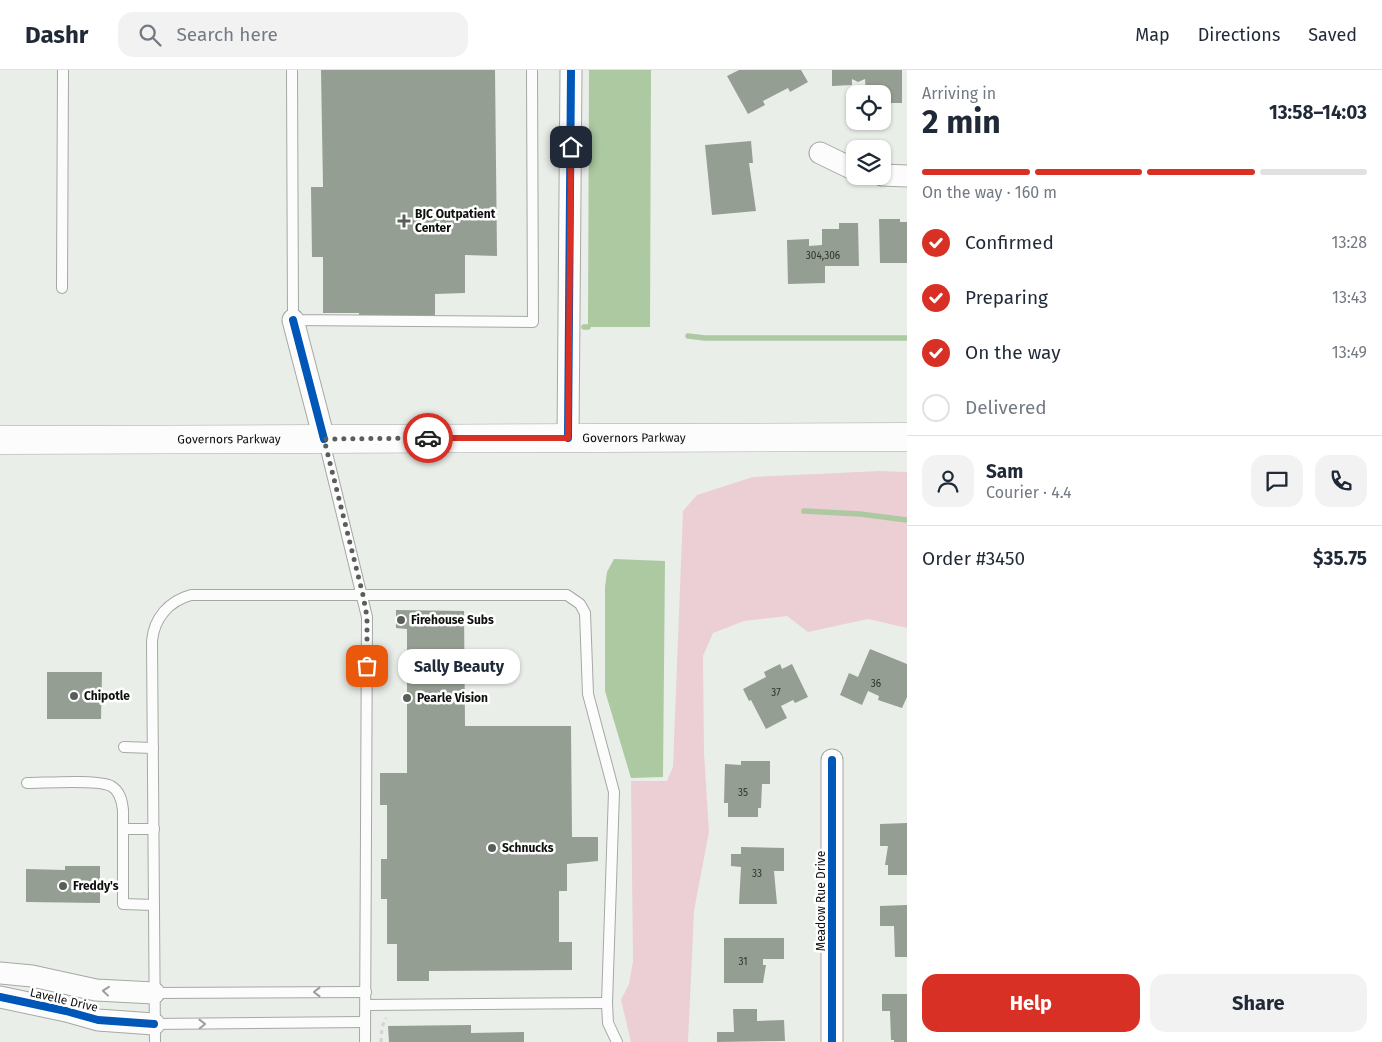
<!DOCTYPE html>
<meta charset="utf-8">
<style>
body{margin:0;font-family:"Fira Sans",sans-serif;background:#f2f2f3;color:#1f2937;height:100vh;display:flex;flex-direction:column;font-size:19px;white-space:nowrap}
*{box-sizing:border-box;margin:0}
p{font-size:16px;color:#747a83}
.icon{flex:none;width:28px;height:28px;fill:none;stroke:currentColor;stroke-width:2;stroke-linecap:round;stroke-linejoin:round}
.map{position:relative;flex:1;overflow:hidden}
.drawer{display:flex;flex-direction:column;background:#fff;width:475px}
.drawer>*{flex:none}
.fabs{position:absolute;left:846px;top:15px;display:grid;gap:10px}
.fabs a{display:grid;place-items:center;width:45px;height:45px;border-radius:10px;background:#fff;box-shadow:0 1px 4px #0004;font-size:25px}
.pin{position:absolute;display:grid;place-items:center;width:42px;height:42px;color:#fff;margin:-21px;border-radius:10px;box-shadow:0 2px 8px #0006}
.courier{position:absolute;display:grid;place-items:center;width:50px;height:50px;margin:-25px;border:4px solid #d93025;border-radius:50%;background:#fff;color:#222;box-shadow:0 1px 6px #0007}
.bubble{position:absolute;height:35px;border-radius:15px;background:#fff;box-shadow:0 1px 4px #0004;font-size:16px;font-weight:700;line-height:35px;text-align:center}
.overview em{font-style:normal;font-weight:700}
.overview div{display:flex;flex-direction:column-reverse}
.overview{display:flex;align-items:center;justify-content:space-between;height:85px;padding:0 15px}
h1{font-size:32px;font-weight:700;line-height:38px}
.bar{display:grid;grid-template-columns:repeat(4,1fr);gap:8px 5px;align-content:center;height:60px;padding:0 15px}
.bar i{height:6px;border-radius:4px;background:#e0e1e3}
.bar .selected{background:#d93025}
.bar p{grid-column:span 4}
.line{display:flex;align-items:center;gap:12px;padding:0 15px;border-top:1px solid #e0e1e3}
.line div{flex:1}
.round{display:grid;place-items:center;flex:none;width:52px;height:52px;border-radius:15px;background:#f2f2f3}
ol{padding:0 15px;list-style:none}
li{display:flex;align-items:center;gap:15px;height:55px}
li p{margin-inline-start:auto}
li .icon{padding:5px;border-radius:50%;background:#d93025;color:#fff;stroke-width:4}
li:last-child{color:#747a83}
li i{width:28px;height:28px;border:2px solid #e0e1e3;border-radius:50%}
.button{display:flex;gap:10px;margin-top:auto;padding:10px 15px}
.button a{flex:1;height:58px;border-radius:15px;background:#d93025;color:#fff;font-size:20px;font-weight:700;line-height:58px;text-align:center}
.button a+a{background:#f2f2f3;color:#1f2937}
header{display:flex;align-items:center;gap:30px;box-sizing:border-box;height:70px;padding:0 25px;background:#fff;border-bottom:1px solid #e0e1e3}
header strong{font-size:24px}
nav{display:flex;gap:28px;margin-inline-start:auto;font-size:18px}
.search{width:350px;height:45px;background:#f2f2f3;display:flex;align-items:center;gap:12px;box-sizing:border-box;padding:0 18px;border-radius:15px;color:#747a83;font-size:19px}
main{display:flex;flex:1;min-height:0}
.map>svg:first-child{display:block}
</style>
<header>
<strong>Dashr</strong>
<div class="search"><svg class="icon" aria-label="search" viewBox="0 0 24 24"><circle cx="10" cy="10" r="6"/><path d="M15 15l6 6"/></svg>Search here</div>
<nav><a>Map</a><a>Directions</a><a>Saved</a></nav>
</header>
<main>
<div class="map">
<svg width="907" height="972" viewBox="0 0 907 972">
<rect width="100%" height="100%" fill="#eaeee9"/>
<path fill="#ebcfd5" d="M880,401L907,402V558L868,549L808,562L787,546L744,551L713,563L703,586L704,683L709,762L694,841L688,972H631L621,930L629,914L633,891L631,711H667L673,697L683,441L697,425L753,407Z"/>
<g fill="#acc9a2">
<path d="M589,0H651L650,257H588Z"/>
<path d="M614,489L665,491L663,707L631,708L605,621V517L607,502Z"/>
</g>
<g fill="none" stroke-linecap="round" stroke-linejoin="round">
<g stroke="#acc9a2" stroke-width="5.5">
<path d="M584,257H588"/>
<path d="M688,266L705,268H907"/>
<path d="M804,441L860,444L907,450"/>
</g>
</g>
<g fill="#959e92">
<path d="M321,0H495L497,186L465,185V223L435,224V248L359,247V243H323V187H312L311,117H323Z"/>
<path d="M739,0H801L808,12L790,22L788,18L763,31L765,35L748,44L727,6Z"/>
<path d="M832,0H902V33H882V24H866L865,9L858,12L852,9V15L832,16Z"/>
<path d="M751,71L753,93H749L756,141L712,145L705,75Z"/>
<path d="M879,149H900V152H907V193H880Z"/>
<path d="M839,153H858L859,196H825V213L788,214L787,170L809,169V176L822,175V159H839Z"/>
<path d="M396,540L464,541L465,656H571L572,767H598V791L567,794V821H559V872H572V900L429,901V911H397V874H387V829H381V789H387V735H380V703H407V559L396,558Z"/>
<path d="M870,579L907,594V627L902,638L878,630L879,626L868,621L862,635L840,625L849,603L858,607Z"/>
<path d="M780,594L782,599L792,594L808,627L795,633L793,630L781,636L787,648L766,659L751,630L749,631L743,619L766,607L764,602Z"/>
<path d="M47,602H102L101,649H47Z"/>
<path d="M741,691H770V714H762L761,738H758V747H728V733H724L725,694L741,695Z"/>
<path d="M907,753V805H888V795H885L888,776H880V754Z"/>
<path d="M741,777L784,778V801H774L777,834H739L741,797L731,796V784H741Z"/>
<path d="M65,796H100V833L26,832V799L65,800Z"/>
<path d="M907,835V887H895L894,856H880V836Z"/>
<path d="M724,868H784V889H763V895H766L763,913H724Z"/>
<path d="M882,924H907V972H894V970H891L890,941H882Z"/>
<path d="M733,939H757V951L784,950L785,971L717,972V962H734Z"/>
<path d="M471,955V963L524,962V972H389L388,956Z"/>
</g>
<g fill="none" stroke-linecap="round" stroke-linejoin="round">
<defs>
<g id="service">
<path d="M292,0L293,250L533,252L532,0"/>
<path d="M62,218L63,0"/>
<path d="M324,371L367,547L365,972"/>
<path d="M124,677L153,678"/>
<path d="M27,713C45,713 97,709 111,716C120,721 122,731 123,740V834L154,835"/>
<path d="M123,759H154"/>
<path d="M154,923L366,922"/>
<path d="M366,935L607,933"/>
<path d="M154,954L365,952"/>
<path d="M155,972L152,571C154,548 169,531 191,525H567L580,534L585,543L588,624L614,722L607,933L608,953L617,972"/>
</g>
<g id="minor">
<path d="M820,83L855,100"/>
<path d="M882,105L907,106"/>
<path d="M293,250L324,369"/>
<path d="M568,368L571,0"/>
<path d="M832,690V972"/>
<path d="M0,903L32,906L96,920L154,923"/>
<path d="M0,927L66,941L98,950L154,954"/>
</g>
<g id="primary">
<path id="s1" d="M0,370L907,367"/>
</g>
</defs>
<use href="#service" stroke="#a5a8a4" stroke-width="12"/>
<use href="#minor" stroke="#a5a8a4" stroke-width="23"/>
<use href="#primary" stroke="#a5a8a4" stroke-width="29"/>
<path stroke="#d2d3d2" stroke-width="3" stroke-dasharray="4 4" stroke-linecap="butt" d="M381,972L382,957L386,948"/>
<use href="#service" stroke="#fcfcfc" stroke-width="10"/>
<use href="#minor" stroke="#fcfcfc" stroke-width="21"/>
<use href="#primary" stroke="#fcfcfc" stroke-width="28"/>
<defs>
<g id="cycleway">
<path d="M293,250L324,369"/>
<path d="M568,368L571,0"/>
<path d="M832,690V972"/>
<path d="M0,927L66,941L98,950L154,954"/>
</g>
</defs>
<use href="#cycleway" stroke="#fff" stroke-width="11"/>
<use href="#cycleway" stroke="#0057b8" stroke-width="8"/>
</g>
<defs><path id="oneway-chevron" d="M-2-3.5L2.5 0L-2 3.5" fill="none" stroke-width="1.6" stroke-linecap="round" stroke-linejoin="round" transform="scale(1.25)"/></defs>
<g stroke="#9c9e9c">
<use href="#oneway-chevron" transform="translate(106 921) rotate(-174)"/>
<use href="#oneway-chevron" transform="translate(317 922) rotate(180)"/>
<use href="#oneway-chevron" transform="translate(202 954) rotate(-1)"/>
</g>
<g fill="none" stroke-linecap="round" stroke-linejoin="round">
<path stroke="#5a5e5a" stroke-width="5" stroke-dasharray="0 9" d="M367,596V547L363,525L324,369L428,368"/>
<path stroke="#d93025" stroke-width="6" d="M428,368H568L571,77"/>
</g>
<g fill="#5a5e5a" stroke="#fff" stroke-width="2">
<path d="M401.5 143.5h5v5h5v5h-5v5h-5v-5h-5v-5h5z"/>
<circle cx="401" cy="550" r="5"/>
<circle cx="74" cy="626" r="5"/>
<circle cx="407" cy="628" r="5"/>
<circle cx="492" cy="778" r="5"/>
<circle cx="63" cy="816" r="5"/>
</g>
<g text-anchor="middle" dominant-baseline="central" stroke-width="5" stroke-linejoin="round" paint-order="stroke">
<g font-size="10" fill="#2f342e">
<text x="823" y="186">304,306</text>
<text x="876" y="614">36</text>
<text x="776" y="623">37</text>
<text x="743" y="723">35</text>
<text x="757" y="804">33</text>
<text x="743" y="892">31</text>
</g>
<g font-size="12" font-weight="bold" fill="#0d100d" stroke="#fff" text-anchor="start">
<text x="415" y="144">BJC Outpatient<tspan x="415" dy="14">Center</tspan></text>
<text x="411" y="550">Firehouse Subs</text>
<text x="84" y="626">Chipotle</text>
<text x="417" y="628">Pearle Vision</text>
<text x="502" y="778">Schnucks</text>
<text x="73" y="816">Freddy's</text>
</g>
<g font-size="12" fill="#0d100d" stroke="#fff">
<text stroke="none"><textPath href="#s1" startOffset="634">Governors Parkway</textPath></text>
<text stroke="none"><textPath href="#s1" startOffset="229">Governors Parkway</textPath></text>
<text transform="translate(821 831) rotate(-90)">Meadow Rue Drive</text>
<text transform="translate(64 930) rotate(13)">Lavelle Drive</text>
</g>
</g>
</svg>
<div class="fabs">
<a><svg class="icon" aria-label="locate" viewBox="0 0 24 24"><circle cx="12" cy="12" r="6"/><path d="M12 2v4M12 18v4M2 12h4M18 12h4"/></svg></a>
<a><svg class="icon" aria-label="layers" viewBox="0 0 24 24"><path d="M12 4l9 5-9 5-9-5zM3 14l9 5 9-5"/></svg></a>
</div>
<div class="pin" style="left:367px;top:596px;background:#ea580c"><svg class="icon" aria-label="bag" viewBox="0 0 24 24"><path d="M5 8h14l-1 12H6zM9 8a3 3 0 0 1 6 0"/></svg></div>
<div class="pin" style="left:571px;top:77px;background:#1f2937"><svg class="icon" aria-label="home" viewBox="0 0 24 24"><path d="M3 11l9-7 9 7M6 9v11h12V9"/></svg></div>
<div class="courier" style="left:428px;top:368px"><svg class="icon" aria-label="car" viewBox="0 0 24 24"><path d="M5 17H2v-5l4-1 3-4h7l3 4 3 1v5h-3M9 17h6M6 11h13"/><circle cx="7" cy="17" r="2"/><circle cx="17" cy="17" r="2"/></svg></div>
<div class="bubble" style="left:398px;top:579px;width:122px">Sally Beauty</div>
</div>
<section class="drawer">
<div class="overview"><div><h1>2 min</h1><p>Arriving in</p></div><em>13:58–14:03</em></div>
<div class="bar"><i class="selected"></i><i class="selected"></i><i class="selected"></i><i></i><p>On the way · 160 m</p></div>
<ol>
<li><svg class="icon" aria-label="check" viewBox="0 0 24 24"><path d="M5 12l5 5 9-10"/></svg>Confirmed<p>13:28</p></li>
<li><svg class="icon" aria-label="check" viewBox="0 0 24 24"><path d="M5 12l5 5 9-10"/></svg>Preparing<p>13:43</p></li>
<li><svg class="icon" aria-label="check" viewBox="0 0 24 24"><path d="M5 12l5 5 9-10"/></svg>On the way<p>13:49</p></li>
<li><i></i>Delivered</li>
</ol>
<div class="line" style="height:90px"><a class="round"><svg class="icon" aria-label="person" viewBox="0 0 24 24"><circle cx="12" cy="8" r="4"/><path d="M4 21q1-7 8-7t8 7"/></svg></a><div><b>Sam</b><p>Courier · 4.4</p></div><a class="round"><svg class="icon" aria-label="chat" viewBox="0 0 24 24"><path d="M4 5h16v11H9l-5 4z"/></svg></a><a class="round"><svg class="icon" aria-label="phone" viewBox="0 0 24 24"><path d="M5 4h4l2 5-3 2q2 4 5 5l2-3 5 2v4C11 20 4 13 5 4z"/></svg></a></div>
<div class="line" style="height:65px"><div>Order #3450</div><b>$35.75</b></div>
<div class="button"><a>Help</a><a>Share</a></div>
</section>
</main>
